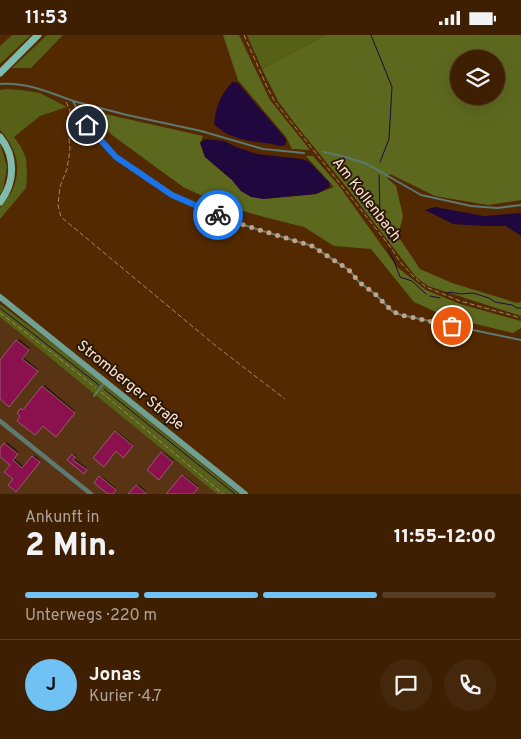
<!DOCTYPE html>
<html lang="de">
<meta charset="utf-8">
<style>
body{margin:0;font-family:Overpass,sans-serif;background:#45270b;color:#f1f3f6;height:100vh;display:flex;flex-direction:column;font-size:19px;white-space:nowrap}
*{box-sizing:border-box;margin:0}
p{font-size:16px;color:#ada299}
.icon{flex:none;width:28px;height:28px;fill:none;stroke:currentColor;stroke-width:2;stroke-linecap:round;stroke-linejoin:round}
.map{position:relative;height:459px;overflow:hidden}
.sheet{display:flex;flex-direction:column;background:#3e1f01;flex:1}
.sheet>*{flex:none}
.buttons{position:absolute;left:450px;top:15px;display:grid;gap:10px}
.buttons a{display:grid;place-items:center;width:55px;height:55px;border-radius:50%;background:#3e1f01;box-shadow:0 5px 20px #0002,0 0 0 1px #573d23;font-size:25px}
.pin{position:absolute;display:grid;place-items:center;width:42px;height:42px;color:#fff;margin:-21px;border:2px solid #fff;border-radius:50%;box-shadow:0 1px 5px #0007}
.courier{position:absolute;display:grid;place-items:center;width:50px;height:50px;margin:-25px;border:4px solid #1a73e8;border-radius:50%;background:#fff;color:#222;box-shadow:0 1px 6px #0007}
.summary em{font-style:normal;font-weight:800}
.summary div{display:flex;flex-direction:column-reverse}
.summary{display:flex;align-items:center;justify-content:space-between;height:85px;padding:0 25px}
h1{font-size:32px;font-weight:800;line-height:38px}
.bar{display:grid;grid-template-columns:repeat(4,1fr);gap:8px 5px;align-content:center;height:60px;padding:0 25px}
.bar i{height:6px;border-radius:4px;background:#573d23}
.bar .current{background:#70c2f4}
.bar p{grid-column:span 4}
.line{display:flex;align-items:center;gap:12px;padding:0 25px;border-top:1px solid #573d23}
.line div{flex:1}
.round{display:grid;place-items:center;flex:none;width:52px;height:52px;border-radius:26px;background:#45270b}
.status{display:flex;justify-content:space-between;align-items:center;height:35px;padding:0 25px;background:#3e1f01;direction:ltr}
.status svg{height:14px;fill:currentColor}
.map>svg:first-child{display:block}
</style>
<div class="status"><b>11:53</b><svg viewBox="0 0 49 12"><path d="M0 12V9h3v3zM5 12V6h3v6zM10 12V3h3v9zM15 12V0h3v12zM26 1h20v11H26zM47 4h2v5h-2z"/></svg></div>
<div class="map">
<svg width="521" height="459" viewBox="0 0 521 459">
<rect width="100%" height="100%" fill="#522901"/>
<path fill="#593414" d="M0,282L146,401L217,459H0Z"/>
<g fill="#566117">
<path d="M12,0H31L0,29V11Z"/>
<path d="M47,0H63L31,33H12Z"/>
<path d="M247,0H326L262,34Z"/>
<path d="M6,54L21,55L40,58L67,72L40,81L14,102L21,112L26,123L27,138L26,153L0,184C0,181 0,176 0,173C3,167 9,162 12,156C23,133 16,113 0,95V55Z"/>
<path d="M0,108L7,132L3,155L0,159Z"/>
<path d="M0,269L64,317L239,459H217L0,282Z"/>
</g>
<g fill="#5d681f" fill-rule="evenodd">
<path d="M223,0H239L270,65L310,115L292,114L286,102L238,45Z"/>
<path d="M326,0H521V165L488,170L435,161L390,139L387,143L396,151L403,181L398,201L420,234L452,248L517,268L521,267V281L428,251L416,242L348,154L296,90L278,66L262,34ZM459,24H496V61H459Z"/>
<path d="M87,75L203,101L200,108L205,122L232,145L241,156L263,164L316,159L334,152L306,121H313L340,152L397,232L426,255L460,269L521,286V293L513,298L447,282L414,267L371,214L334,211L304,192L264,182L220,169L183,152L112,100Z"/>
</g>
<g fill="#20073e">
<path d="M232,47L238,48L286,104V108L284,111C279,111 276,110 272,109C251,106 229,105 214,89C217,69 219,63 232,47Z"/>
<path d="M205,104L224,106L236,112L257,119L301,124L308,126L329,147L330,152L316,159L263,164L251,162L241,156L232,145L205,122L200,108Z"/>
<path d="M435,172L484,181L521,178V201L506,191H484L453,189L425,175Z"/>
</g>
<g fill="#0007">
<path d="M19,304L30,313L23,322L38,334L9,370L0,363V327Z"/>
<path d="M45,350L75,376L56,400L43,389L22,381L19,378L23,373L25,374Z"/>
<path d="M117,396L133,409L123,421L116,415L95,423Z"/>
<path d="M7,407L19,417L14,423L24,432L35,420L40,425L16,455L12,430L0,420V415Z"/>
<path d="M163,417L174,425L159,443L149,434Z"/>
<path d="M74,418L76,420L74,423L87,433L84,437L69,425Z"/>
<path d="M184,440L198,451L192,459H168Z"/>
<path d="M101,441L116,453L112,459L96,447Z"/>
<path d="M138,449L146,456L144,459H130Z"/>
</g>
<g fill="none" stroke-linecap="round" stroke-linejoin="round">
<g stroke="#20073e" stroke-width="1">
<path d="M371,0L392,52L389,104L380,127"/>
<path d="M379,140L380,180L382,189L389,204"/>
<path d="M388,214L394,226L400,242L412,246L426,259"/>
<path d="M447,258L450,257L460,259L473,258L489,263L495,267L512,270L517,273H521"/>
<path d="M430,261L440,263"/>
<path d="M0,273L99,350"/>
<path d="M104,354L235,459"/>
</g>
</g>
<g fill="#8b104e" stroke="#955c70">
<path d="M16,305L29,315L22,324L38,336L9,372L0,364V325Z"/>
<path d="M42,351L75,378L56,402L43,391L35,400L17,386L20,381L17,378L21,373L23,375Z"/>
<path d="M115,396L133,411L123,423L116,416L104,432L93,423Z"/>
<path d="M4,408L18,419L13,425L22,433L32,421L40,427L16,457L8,450L13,444L4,437L10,430L0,422V413Z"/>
<path d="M161,417L173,427L159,445L147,435Z"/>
<path d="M72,419L75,422L73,425L87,435L84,439L67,425Z"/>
<path d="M182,440L198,453L193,459H166Z"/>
<path d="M99,441L116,455L113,459H108L94,448Z"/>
<path d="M136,450L147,459H128Z"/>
</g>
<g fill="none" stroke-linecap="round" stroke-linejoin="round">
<g stroke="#a88669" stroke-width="1" stroke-dasharray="5 2.5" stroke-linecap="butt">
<path d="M244,0L268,54L275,67L389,210L401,228L414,242L426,252L460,266L521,283"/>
<path d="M66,67L70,75L68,91L70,115L67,134L60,152L58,170L61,182L216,311L285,364"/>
<path d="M0,278L55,320L96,353"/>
<path d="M101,357L223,459"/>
</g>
<g stroke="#5c7972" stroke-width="2">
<path d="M0,49C26,47 49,57 73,66L79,78L87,90L116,122L172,160L237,188L312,211L349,235L359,247L375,259L392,276L401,280L521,305"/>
<path d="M73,66L127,80L201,96L263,114L304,118"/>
<path d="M324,117L346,122L367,129L421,160L471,171L497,173L521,170"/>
<path d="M94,361L104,348"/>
</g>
<path stroke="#5c7972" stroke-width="4.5" d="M0,386L91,459"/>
<path stroke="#709f93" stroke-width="6" d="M0,262L245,459"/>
<g stroke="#7fbcad" stroke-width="7">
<path d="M0,38L38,0"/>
<path d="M0,102C16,121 15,148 0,167"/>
</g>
</g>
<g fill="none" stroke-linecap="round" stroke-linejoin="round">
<path stroke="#c2a288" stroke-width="5" stroke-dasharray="0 9" d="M218,180L237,188L312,211L349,235L359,247L375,259L392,276L401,280L452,291"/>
<path stroke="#1a73e8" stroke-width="6" d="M87,90L116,122L172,160L218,180"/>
</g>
<g text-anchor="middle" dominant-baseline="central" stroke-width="4" stroke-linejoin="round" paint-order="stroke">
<g font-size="15" fill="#fee3d0" stroke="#2a1809">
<text transform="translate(366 165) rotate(52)">Am Kollenbach</text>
<text transform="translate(130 351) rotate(39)">Stromberger Straße</text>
</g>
</g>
</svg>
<div class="buttons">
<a><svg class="icon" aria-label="layers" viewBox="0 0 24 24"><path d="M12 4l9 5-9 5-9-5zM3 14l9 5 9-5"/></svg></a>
</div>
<div class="pin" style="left:452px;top:291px;background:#ea580c"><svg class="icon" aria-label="bag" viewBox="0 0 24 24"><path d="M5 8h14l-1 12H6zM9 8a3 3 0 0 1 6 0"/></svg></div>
<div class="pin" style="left:87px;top:90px;background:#1f2937"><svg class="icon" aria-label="home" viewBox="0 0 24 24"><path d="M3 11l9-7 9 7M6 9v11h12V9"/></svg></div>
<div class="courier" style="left:218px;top:180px"><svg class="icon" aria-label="bike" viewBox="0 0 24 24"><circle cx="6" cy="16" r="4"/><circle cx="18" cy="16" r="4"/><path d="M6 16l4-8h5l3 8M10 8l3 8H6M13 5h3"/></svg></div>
</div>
<section class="sheet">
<div class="summary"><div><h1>2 Min.</h1><p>Ankunft in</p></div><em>11:55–12:00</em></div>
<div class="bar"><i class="current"></i><i class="current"></i><i class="current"></i><i></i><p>Unterwegs · 220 m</p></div>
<div class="line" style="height:90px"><b class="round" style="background:#70c2f4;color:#111">J</b><div><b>Jonas</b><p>Kurier · 4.7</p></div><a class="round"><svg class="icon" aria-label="chat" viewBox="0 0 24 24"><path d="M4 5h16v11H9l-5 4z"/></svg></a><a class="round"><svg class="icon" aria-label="phone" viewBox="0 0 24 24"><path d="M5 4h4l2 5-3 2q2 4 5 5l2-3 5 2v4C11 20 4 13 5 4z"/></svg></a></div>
</section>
